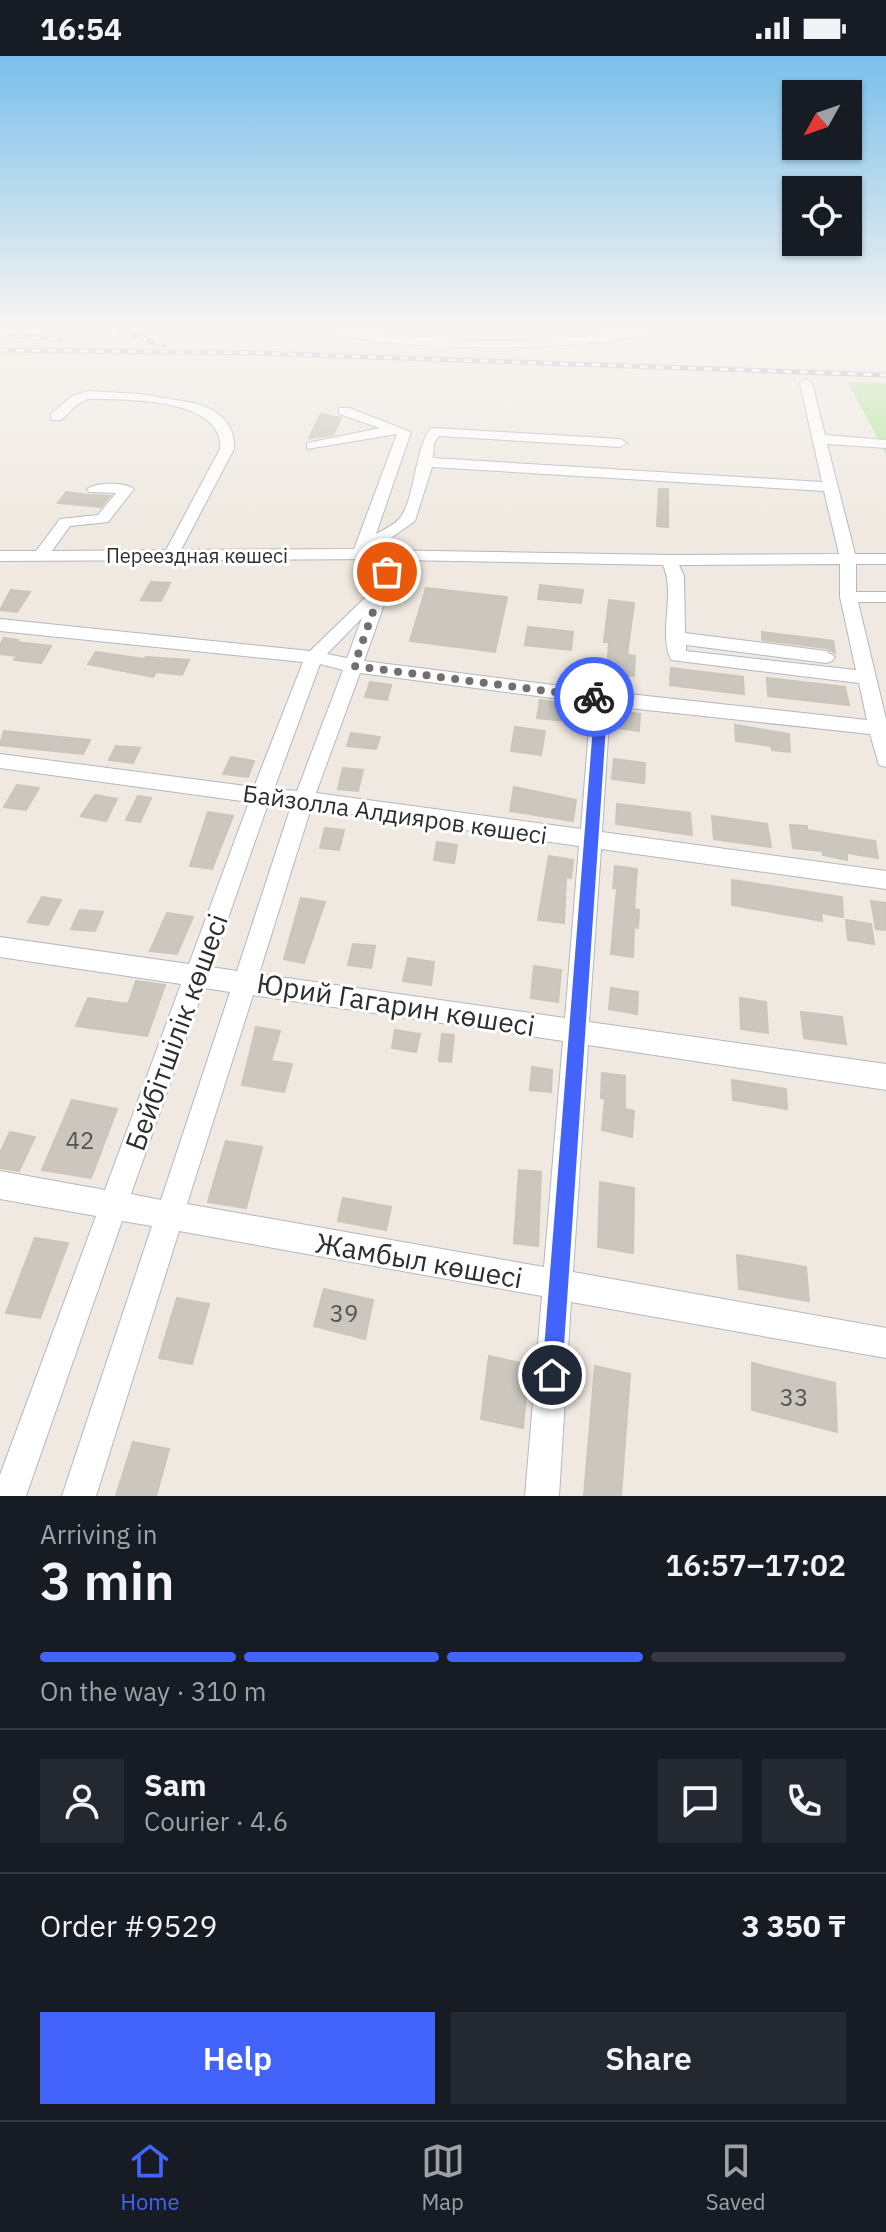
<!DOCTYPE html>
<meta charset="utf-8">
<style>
body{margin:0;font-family:"IBM Plex Sans",sans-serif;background:#242831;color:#f1f3f6;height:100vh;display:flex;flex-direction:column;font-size:30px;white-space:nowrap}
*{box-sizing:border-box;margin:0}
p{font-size:26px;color:#9ea1a6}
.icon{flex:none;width:44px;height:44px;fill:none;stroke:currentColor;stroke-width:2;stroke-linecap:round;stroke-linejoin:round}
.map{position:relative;height:1440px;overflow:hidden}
.drawer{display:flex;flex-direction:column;background:#171b24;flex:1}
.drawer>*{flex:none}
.needle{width:52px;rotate:230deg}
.controls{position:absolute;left:782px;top:24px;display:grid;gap:16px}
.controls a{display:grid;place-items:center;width:80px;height:80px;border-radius:0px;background:#171b24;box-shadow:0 2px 6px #0004;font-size:40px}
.pin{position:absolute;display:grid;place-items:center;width:68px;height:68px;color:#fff;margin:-34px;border:4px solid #fff;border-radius:50%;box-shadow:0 2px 8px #0007}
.courier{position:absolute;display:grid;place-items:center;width:80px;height:80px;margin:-40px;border:6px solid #4264fb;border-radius:50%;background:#fff;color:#222;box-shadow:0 2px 10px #0007}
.head em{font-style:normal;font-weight:600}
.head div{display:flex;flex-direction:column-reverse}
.head{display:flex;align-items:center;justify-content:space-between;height:136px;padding:0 40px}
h1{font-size:52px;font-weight:600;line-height:60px}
.bar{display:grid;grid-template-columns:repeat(4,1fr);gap:12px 8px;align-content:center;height:96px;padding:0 40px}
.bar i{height:10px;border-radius:6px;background:#363941}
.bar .current{background:#4264fb}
.bar p{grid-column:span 4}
.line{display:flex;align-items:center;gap:20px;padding:0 40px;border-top:2px solid #363941}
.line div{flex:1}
.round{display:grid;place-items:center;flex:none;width:84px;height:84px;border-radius:0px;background:#242831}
.action{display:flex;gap:16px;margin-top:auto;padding:16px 40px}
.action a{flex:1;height:92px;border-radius:0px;background:#4264fb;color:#fff;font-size:32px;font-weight:600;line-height:92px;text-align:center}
.action a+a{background:#242831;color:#f1f3f6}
.status{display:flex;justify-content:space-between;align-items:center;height:56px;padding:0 40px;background:#171b24;direction:ltr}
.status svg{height:22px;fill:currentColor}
.tab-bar{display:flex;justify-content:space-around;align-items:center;height:112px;border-top:2px solid #363941;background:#171b24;font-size:22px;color:#9ea1a6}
.tab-bar a{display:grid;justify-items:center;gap:4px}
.tab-bar .current{color:#4264fb}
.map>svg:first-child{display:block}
</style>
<div class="status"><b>16:54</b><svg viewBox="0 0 49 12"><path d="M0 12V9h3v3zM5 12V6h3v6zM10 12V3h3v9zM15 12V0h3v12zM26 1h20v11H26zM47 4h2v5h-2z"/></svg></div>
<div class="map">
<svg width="886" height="1440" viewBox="0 0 886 1440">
<rect width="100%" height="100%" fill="#efe9e1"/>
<path fill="#b6e59e" d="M848,326L886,327V398Z"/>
<g fill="#cbc7bf" stroke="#cbc5ba" stroke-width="2">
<path d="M321,358L341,362L333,379L309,382Z"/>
<path d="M659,433H668V471L657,470Z"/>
<path d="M66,436L89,439L110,440L101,451L58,447Z"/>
<path d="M151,526L170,527L161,545L141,544Z"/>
<path d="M540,529L583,534L581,547L538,543Z"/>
<path d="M426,532L507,541L495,596L410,585Z"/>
<path d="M11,534L30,536L17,556L0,554Z"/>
<path d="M609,544L634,547L627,599L635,600L634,620L607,617L609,586H604Z"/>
<path d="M528,571L573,576L571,594L525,589Z"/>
<path d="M762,576L833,585L835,597L826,592L762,584Z"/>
<path d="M4,582L18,584L17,586L51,590L41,607L14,604L17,600L0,598V589Z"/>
<path d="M96,596L144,603L146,601L189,604L182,619L156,616L153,621L88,608Z"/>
<path d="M671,612L743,621L744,638L670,629Z"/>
<path d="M767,622L845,631L849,649L768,640Z"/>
<path d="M370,626L391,629L387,644L365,641Z"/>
<path d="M540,644L567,648L565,665L537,662Z"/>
<path d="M620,655L640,658L639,675L618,672Z"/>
<path d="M735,669L789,678L790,696L772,694L771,690L736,685Z"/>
<path d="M515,671L545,675L541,699L511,695Z"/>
<path d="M4,675L23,677L90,684L83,698L35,693L0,689Z"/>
<path d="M351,677L380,681L376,693L347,690Z"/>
<path d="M116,690L140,692L133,707L109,704Z"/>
<path d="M231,701L254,705L248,721L223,718Z"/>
<path d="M614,703L645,707L644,727L612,723Z"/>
<path d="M343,712L363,714L358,735L338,733Z"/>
<path d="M17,729L39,732L26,754L4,751Z"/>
<path d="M514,731L576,744L573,765L510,755Z"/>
<path d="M95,739L117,743L106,765L81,760Z"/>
<path d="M138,740L151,742L140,766L126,764Z"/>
<path d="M617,748L690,757L692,779L616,768Z"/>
<path d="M208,756L233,760L212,813L190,810Z"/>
<path d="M712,760L767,768L771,791L714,783Z"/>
<path d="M790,769L807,770V774L875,785L878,802L847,797V804L823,799V795L793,792Z"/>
<path d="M325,772L344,774L339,794L320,792Z"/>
<path d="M437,786L457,789L454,807L434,804Z"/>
<path d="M549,800L573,804L571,822L566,821L564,867L538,864Z"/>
<path d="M615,810L637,813L634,853L639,854L638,872L634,871L633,901L611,898L617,832H613Z"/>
<path d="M732,824L842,841L843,861L821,857L822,865L732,849Z"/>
<path d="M42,841L61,844L48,869L28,866Z"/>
<path d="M301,842L325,846L304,907L284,903Z"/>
<path d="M871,845L886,847V874L876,873Z"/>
<path d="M80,854L103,856L95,875L71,873Z"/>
<path d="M167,857L193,861L177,898L150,895Z"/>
<path d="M846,864L871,868L874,888L848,884Z"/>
<path d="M353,888L375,890L371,912L348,909Z"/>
<path d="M408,902L434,906L431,929L403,925Z"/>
<path d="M534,910L561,914L558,946L531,942Z"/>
<path d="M136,925L165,929L147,980L76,970L88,942L128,948Z"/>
<path d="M611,932L638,936L637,958L609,953Z"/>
<path d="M740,942L766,946L768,977L741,973Z"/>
<path d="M801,956L842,961L846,988L804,982Z"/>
<path d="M256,971L280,975L271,1005L292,1008L284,1036L242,1029Z"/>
<path d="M395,974L420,978L416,996L392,992Z"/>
<path d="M442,978L454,979L451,1006L439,1005Z"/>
<path d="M532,1011L552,1014L551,1036L530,1034Z"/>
<path d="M602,1017L625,1020V1053L634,1055L632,1081L602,1074L605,1043L601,1042Z"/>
<path d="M732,1024L786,1033L787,1053L733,1044Z"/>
<path d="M72,1044L117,1053L91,1122L42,1114Z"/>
<path d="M10,1076L35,1081L19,1115L0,1112V1097Z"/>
<path d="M226,1085L262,1091L246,1152L208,1146Z"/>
<path d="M519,1114L541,1116L538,1190L514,1187Z"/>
<path d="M600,1126L634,1132L633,1197L598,1191Z"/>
<path d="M343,1142L391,1151L386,1174L338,1165Z"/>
<path d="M35,1182L68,1187L40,1262L6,1257Z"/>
<path d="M737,1199L806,1211L809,1245L739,1233Z"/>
<path d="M324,1233L373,1244L365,1283L314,1270Z"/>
<path d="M177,1242L209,1248L192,1308L159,1302Z"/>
<path d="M489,1300L529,1309L523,1372L481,1363Z"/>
<path d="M752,1307L835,1327L837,1376L752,1354Z"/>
<path d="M595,1310L630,1318L621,1440H584Z"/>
<path d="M133,1386L169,1393L156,1440H116Z"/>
</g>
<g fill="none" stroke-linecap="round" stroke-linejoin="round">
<defs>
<g id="minor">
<path d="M318,271H340L403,280L492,285L581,281L645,271H666C625,298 359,298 318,271Z"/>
<path d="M806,323L812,327L825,379L886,384V392L827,388L855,498H886V508H856V536H886V546H858L886,663V711L879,709L870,678L610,650L602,776L886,815V833L601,793L589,966L886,1008V1034L588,989L573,1216L886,1272V1302L571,1246L559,1440H525L542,1240L179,1175L96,1440H62L152,1170L122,1165L26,1440H0V1419L96,1160L0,1143V1115L105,1134L181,928L0,901V881L189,908L249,746L0,712V698L254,731L303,606L0,575V563L310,595L373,534L384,503L0,505V495H36L60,463L98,459L116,437L89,436L87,433C97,426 124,426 134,433L108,466L70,470L52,495L166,494L220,393C225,342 124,343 88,343L78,348L61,364H51V358L72,340L88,335L141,338L194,347C217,353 236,367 234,393L181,494L354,493L397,378L307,393V387L380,372L339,358V352H349L411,376L376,478C383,474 392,470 398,464C415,447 414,395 430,373L435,372L620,383L627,387L620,391L439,380L434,387L433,402L822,426L800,327ZM432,411L824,435L839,498L669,499L374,494L415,465ZM400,504L663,509C676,538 658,576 671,604L859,627L867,664L601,635L364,605ZM840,508V541L856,614L686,595V589L826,607L832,605L835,601L826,595L685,577L684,520L679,509ZM362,562L347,602L327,598ZM320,608L343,614L297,735L274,733ZM360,617L591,647L581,773L316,737ZM268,748L291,750L237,915L211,911ZM311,752L579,790L565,962L259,918ZM204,932L230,936L161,1144L131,1138ZM253,939L563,985L544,1211L187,1148Z"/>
</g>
</defs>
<use href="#minor" stroke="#b4b7c1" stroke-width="2"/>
<use href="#minor" fill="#fff" fill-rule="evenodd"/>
<defs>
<g id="rail">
<path d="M109,271L164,289"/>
<path d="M0,278L61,284"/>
<path d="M0,294L256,297L886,319"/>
</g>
</defs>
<use href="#rail" stroke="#a3a6b8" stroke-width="5"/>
<use href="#rail" stroke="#fff" stroke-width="3" stroke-dasharray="8" stroke-linecap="butt"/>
</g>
<linearGradient id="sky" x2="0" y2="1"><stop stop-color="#7abfeb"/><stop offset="0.57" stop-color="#f8f5f2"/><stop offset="1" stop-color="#f8f5f2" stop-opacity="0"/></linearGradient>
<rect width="886" height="472" fill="url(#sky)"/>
<path fill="#4264fb" d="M601,637L607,642L606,670L562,1319L559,1326L552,1329L545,1326L542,1319L593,670L595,645L588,641L594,636Z"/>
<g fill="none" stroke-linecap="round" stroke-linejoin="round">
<path stroke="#726f6d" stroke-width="8" stroke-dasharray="0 14.4" d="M387,516L354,610L594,641"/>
</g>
<g text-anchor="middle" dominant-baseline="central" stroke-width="6" stroke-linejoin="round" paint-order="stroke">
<g font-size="20" fill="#2e2e2e" stroke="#fff">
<text x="197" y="499">Переездная көшесі</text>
</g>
<g font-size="24" fill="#2e2e2e" stroke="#fff">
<text transform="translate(395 758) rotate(8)">Байзолла Алдияров көшесі</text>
</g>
<g font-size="24" fill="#555452">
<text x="80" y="1084">42</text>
<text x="344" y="1257">39</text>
<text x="794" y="1341">33</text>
</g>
<g font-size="28" fill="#2e2e2e" stroke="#fff">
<text transform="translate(396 948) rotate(9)">Юрий Гагарин көшесі</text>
<text transform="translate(176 976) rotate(-70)">Бейбітшілік көшесі</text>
<text transform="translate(419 1204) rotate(10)">Жамбыл көшесі</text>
</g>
</g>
</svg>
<div class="controls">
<a><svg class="needle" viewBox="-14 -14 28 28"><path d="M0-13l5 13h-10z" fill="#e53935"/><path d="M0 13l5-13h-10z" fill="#9ea1a6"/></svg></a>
<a><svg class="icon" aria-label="locate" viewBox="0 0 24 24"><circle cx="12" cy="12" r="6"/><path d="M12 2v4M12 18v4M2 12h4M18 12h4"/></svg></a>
</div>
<div class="pin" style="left:387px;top:516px;background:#ea580c"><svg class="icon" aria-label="bag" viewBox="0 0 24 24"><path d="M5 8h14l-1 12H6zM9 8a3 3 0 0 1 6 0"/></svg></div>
<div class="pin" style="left:552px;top:1319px;background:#1f2937"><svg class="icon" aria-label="home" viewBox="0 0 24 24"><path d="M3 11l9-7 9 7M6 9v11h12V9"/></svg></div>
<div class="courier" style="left:594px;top:641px"><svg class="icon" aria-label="bike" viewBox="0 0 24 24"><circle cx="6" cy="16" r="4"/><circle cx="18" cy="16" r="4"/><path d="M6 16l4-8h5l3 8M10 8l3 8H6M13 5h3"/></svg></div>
</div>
<section class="drawer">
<div class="head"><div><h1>3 min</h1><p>Arriving in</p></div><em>16:57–17:02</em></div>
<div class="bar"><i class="current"></i><i class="current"></i><i class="current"></i><i></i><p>On the way · 310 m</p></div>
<div class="line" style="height:144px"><a class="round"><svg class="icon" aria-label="person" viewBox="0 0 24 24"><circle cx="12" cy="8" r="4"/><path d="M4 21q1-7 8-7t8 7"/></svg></a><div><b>Sam</b><p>Courier · 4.6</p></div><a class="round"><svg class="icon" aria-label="chat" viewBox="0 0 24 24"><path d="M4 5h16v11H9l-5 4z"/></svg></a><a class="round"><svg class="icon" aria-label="phone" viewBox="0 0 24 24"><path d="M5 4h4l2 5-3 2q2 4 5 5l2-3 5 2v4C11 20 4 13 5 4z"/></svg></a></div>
<div class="line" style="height:104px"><div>Order #9529</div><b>3 350 ₸</b></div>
<div class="action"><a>Help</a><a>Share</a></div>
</section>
<nav class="tab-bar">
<a class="current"><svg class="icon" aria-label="home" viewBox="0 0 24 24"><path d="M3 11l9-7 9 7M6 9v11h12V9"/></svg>Home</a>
<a><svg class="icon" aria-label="map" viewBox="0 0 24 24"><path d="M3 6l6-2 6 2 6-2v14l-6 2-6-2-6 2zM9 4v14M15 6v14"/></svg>Map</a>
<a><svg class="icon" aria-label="saved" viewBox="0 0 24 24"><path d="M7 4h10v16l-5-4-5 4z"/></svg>Saved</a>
</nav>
